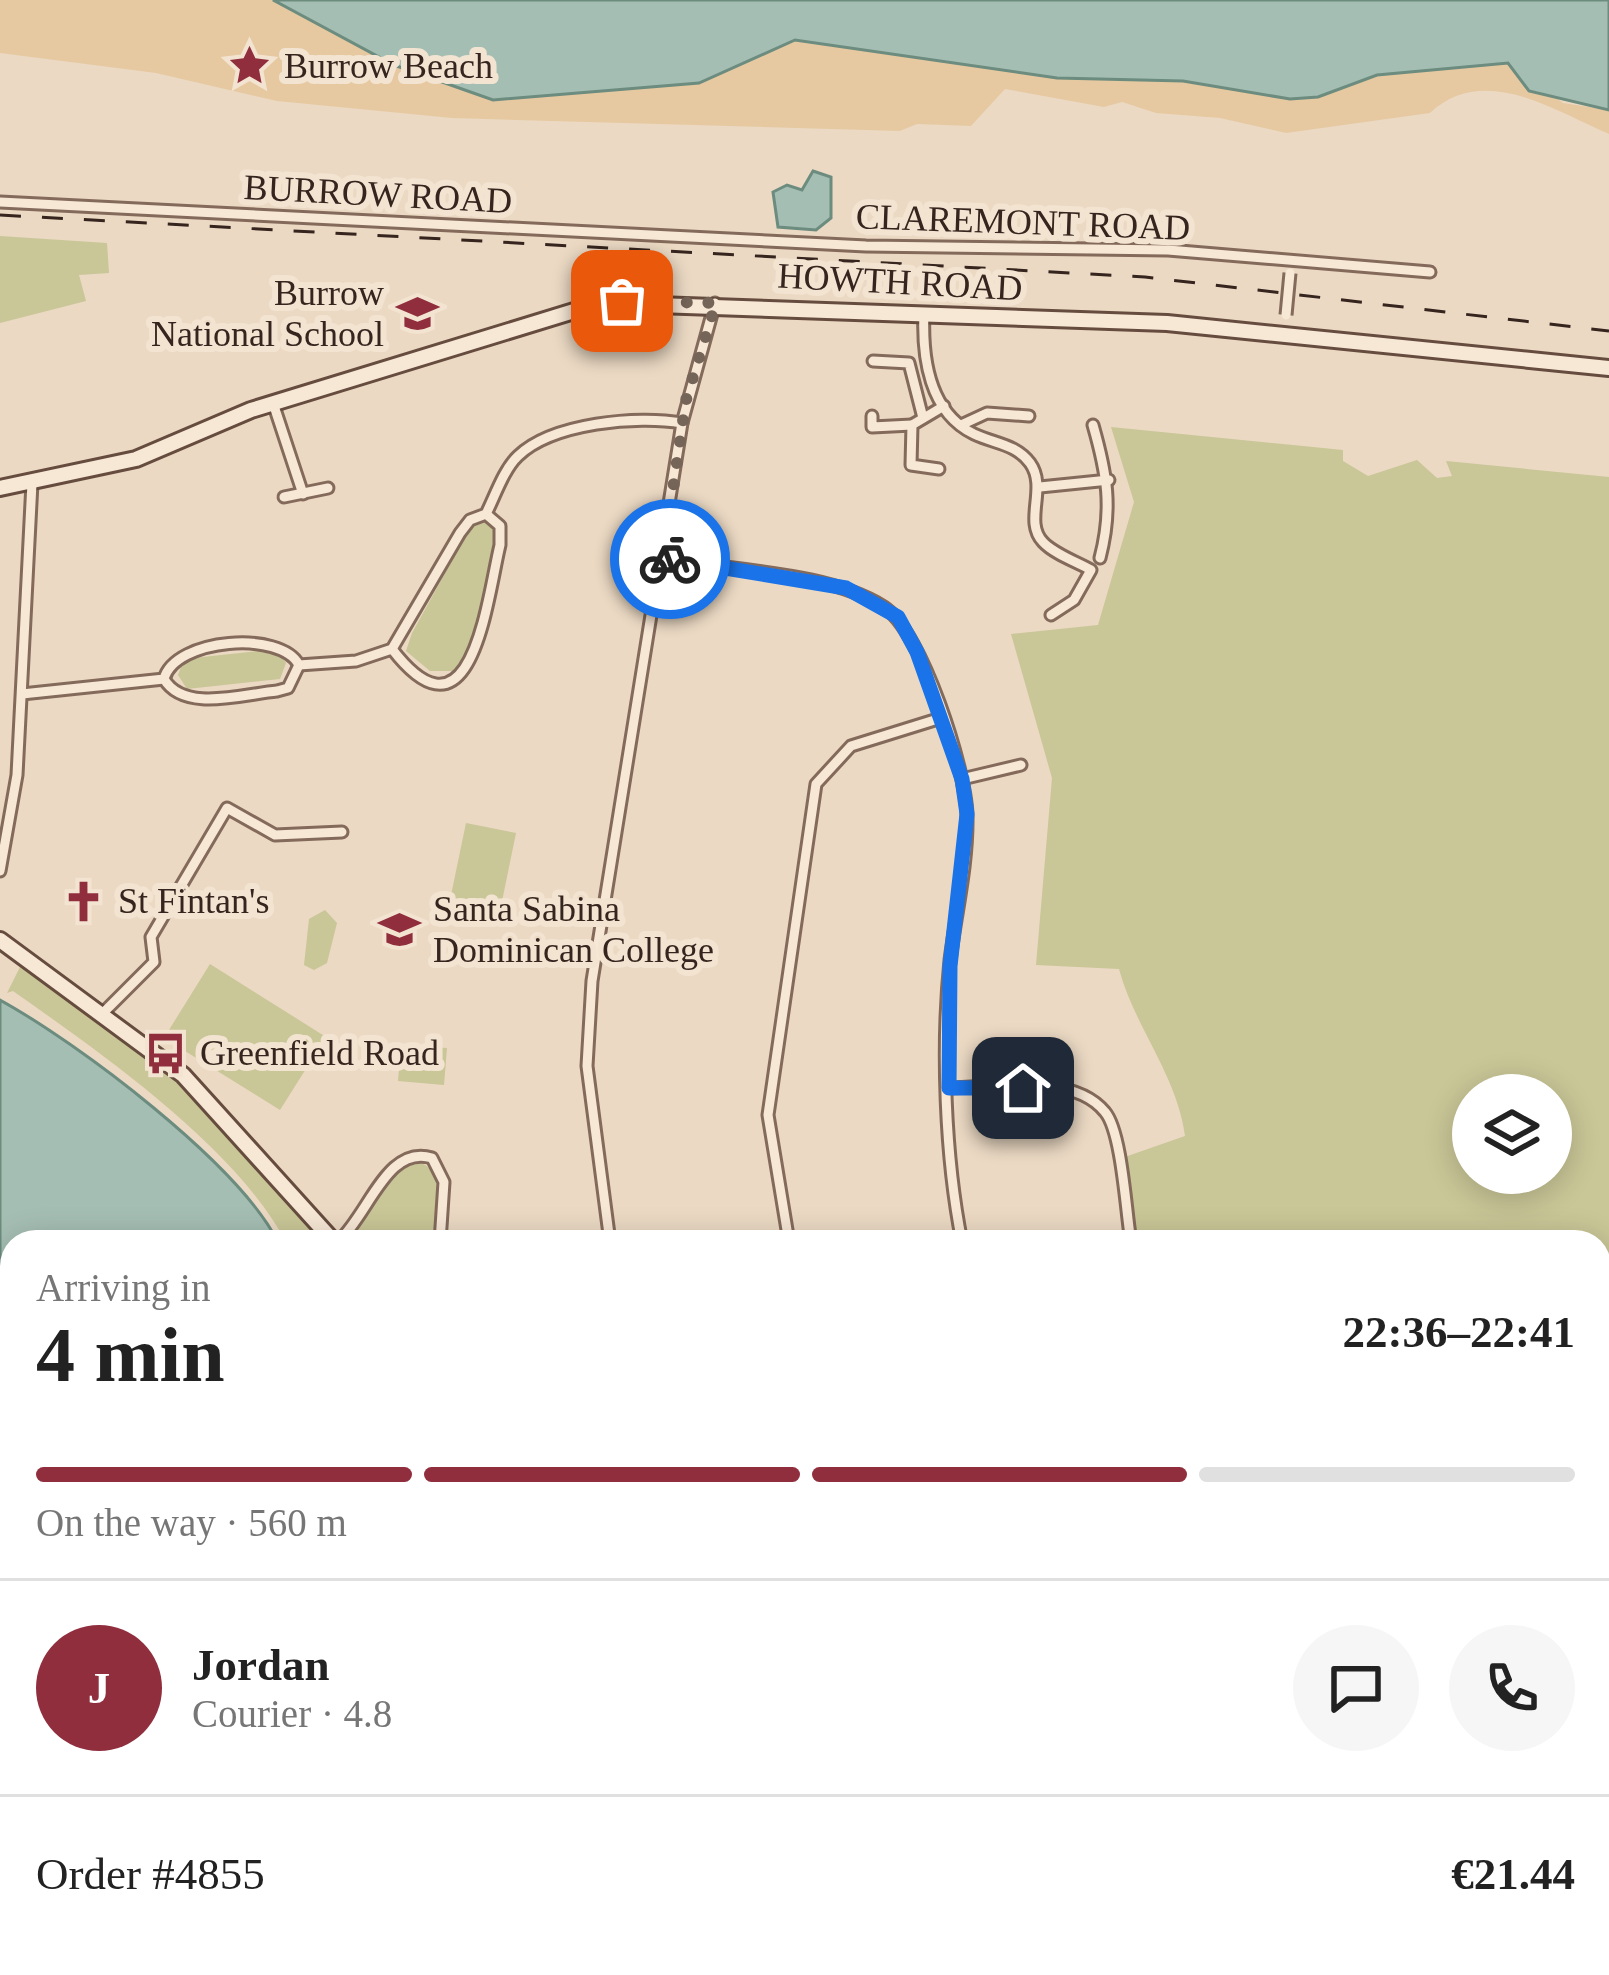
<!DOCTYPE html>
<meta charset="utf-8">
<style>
body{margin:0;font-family:"Times New Roman",serif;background:#f6f6f6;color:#222;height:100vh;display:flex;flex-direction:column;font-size:45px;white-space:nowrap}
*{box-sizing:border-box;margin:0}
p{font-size:39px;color:#767676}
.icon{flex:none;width:66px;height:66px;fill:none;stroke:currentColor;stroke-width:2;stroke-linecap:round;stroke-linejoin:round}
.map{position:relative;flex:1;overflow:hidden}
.drawer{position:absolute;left:0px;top:1230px;width:1611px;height:747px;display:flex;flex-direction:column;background:#fff;border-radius:36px 36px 0 0;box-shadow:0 6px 30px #0003}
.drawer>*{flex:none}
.tools{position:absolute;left:1452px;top:1074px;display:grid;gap:24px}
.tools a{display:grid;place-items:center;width:120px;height:120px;border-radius:50%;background:#fff;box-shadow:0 6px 30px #0003;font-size:60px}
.pin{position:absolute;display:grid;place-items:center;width:102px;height:102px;color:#fff;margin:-51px;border-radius:24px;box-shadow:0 6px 18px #0006}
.courier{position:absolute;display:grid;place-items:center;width:120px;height:120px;margin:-60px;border:9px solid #1a73e8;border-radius:50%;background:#fff;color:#222;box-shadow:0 3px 15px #0007}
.summary em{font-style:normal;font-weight:600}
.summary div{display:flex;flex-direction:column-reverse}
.summary{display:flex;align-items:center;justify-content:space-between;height:204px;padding:0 36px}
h1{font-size:78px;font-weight:600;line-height:90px}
.bar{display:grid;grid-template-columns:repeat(4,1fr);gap:18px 12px;align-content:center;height:144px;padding:0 36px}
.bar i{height:15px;border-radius:9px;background:#e0e0e0}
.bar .on{background:#902e3e}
.bar p{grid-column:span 4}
.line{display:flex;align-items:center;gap:30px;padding:0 36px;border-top:3px solid #e0e0e0}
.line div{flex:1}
.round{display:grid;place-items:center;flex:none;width:126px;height:126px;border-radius:63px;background:#f6f6f6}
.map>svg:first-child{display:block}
</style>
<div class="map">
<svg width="1609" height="1975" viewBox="0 0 1609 1975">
<rect width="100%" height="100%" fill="#ebd9c3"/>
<g fill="#c9c697" fill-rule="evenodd">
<path d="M0,236L107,243L109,273L79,275L86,301L0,323Z"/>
<path d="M1111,427L1343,450V461L1368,476L1417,460L1437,478L1452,476L1446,461L1609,477V1975H963L950,1965H1599V1242H1137L1122,1158L1185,1136C1177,1075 1135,1028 1119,969L1036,965L1052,778L1011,634L1098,625L1134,502ZM1473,1095H1551V1173H1473Z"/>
<path d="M486,522L498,535L467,662L460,671H430L406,651L412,633L470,528Z"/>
<path d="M277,649L286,663L280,679L187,689L178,675L184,659Z"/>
<path d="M466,823L516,833L500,911L450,900Z"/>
<path d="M325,910L337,923L327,963L314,970L304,965L309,919Z"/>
<path d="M22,963L188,1089L322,1242H286C235,1146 101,1053 13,991L7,993Z"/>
<path d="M210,964L326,1037L280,1110L164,1038Z"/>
<path d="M401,1045L447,1048L444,1085L398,1081Z"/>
<path d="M405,1160C450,1160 438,1209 437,1242H348Z"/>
</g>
<path fill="#e6c9a1" d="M0,0H273L493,100L699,83L795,40L1057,78L1183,81L1290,99L1318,97L1377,75L1508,63L1563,103L1609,110V134C1557,112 1484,62 1430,113L1286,133L1220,118L1156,113L1122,102L1104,107L1005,89L971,126L917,124L900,131L452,118L277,101L156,73L0,53Z"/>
<g fill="#a5beb3" stroke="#6c8c7f" stroke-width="3">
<path d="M273,0H1609V110L1529,91L1508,63L1377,75L1318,97L1290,99L1183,81L1057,78L795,40L699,83L493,100L394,65Z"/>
<path d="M813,171L831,177V218L816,230L778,227L773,192L787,185L802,190Z"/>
<path d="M0,1000C78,1043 238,1163 278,1242H12V1965H180L178,1975H0Z"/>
</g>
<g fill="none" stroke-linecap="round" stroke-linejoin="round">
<defs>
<g id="street">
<path d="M0,202L866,246L1168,250L1430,272"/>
<path d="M924,313C922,357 929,412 974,434C995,444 1016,444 1030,463C1048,488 1023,521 1043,542C1054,554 1077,562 1091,570L1074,600L1051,615"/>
<path d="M873,361L909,363L923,418"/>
<path d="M273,403L303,494"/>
<path d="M872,416V427L912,425"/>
<path d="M961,425L987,413L1029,416"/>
<path d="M1093,425C1107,474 1113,508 1100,558"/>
<path d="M939,469L911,465L912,425L944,406"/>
<path d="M1040,487L1109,480"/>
<path d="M284,497L328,488"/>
<path d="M663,558C729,571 828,571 884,607C922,631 966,770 967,815C968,864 956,913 950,960C941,1047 945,1157 962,1242"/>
<path d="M392,649C472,753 487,599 500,545V526L486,514"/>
<path d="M299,665L356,661L392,649L460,533L470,520L486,514C495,496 504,469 518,456C552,423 638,415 682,423"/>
<path d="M164,679C184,713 243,694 277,691L288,688L299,665"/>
<path d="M22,694L164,679C175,638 281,630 299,665"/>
<path d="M962,779L1021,765"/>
<path d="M0,871L17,775L32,483"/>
<path d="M103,1013L154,962L151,937L227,808L275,835L342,832"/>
<path d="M949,1088C994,1088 1073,1072 1105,1112C1122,1132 1126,1213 1131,1242"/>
<path d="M338,1242C369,1214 387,1144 432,1158L444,1182L440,1242"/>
<path d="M610,1242L587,1066L592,981L682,423L715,303"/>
<path d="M789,1242L768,1115L816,784L851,746L941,718"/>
<path d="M555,1965L570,1975"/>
<path d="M654,1965L666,1975"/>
<path d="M349,1975L354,1965"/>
<path d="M444,1975V1965"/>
<path d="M746,1975L754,1965"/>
</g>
<g id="secondary">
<path d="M0,488L136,459L251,410L600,303L1167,323L1609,368"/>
<path d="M0,940L183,1075L334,1242"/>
<path d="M936,1965L948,1975"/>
<path d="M204,1975L206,1965"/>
</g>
</defs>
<use href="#street" stroke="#846a5b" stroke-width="15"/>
<use href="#secondary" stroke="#664c3e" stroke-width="20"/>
<use href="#street" stroke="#f7e7d5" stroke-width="9"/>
<use href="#secondary" stroke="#f7e7d5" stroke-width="14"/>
<path stroke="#35251e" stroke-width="3" stroke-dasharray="21 21" stroke-linecap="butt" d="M0,215L1145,277L1609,331"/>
<defs>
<path id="street-bridge" d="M1286,315L1290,273"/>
</defs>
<use href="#street-bridge" stroke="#846a5b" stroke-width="15" stroke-linecap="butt"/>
<use href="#street-bridge" stroke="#f7e7d5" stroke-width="9"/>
</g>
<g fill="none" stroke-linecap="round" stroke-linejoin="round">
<path stroke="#756458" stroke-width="12" stroke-dasharray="0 21.6" d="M622,301L716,303L686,400L663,558L670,559"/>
<path stroke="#1a73e8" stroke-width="15" d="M670,559L846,588L898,617L917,652L962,779L967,814L950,966L949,1088H1023"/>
</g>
<defs>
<symbol id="sight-bare" viewBox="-9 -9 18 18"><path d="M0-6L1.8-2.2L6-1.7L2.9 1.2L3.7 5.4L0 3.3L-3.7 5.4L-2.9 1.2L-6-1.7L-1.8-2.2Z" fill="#902e3e" stroke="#f3e4d2" stroke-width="2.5" paint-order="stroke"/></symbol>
<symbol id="school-bare" viewBox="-9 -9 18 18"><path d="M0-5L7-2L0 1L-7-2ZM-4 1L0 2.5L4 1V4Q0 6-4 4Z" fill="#902e3e" stroke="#f3e4d2" stroke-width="2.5" paint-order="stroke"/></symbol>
<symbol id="church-bare" viewBox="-9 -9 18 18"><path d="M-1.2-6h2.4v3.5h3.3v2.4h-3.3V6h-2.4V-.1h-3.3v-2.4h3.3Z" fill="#902e3e" stroke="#f3e4d2" stroke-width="2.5" paint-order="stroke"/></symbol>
<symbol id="bus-bare" viewBox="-9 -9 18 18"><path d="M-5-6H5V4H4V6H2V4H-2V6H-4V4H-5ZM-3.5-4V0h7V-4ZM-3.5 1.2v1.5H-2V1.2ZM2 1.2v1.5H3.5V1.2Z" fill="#902e3e" stroke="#f3e4d2" stroke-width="2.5" paint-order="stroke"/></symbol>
</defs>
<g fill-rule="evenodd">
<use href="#sight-bare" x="220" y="36" width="59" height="59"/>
<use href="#school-bare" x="388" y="284" width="59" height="59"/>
<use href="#church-bare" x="54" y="872" width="59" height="59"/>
<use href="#school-bare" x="370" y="900" width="59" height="59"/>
<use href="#bus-bare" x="136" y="1024" width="59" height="59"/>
</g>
<g text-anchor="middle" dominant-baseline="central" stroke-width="12" stroke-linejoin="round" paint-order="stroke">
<g font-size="36" fill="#35251e" stroke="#f3e4d2" text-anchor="start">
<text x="284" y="66">Burrow Beach</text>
<text x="384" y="293" text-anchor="end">Burrow<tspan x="384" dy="41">National School</tspan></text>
<text x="118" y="901">St Fintan's</text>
<text x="433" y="909">Santa Sabina<tspan x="433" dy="41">Dominican College</tspan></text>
<text x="200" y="1053">Greenfield Road</text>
</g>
<g font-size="36" fill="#35251e" stroke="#f3e4d2">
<text transform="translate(378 194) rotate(3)">BURROW ROAD</text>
<text transform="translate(1023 222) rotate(2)">CLAREMONT ROAD</text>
<text transform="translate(900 282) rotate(3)">HOWTH ROAD</text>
</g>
</g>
</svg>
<div class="tools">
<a><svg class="icon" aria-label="layers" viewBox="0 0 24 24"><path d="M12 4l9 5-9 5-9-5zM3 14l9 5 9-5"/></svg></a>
</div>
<div class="pin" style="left:622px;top:301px;background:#ea580c"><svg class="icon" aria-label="bag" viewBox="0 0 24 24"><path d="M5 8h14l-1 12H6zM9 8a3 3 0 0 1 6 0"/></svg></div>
<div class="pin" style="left:1023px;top:1088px;background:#1f2937"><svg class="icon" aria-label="home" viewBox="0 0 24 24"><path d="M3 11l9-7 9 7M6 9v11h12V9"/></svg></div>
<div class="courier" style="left:670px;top:559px"><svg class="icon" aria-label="bike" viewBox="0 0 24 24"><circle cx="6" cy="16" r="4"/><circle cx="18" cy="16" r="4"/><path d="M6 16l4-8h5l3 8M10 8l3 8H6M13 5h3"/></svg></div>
<section class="drawer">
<div class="summary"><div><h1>4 min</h1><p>Arriving in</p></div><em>22:36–22:41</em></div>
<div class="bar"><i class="on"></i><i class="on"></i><i class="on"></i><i></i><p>On the way · 560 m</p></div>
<div class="line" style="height:216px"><b class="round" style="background:#902e3e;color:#fff">J</b><div><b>Jordan</b><p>Courier · 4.8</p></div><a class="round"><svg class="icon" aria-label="chat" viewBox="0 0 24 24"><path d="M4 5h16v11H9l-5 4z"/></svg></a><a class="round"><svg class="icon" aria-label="phone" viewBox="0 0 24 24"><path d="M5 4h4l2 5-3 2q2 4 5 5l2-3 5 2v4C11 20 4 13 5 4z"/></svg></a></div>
<div class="line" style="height:156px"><div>Order #4855</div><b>€21.44</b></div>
</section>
</div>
